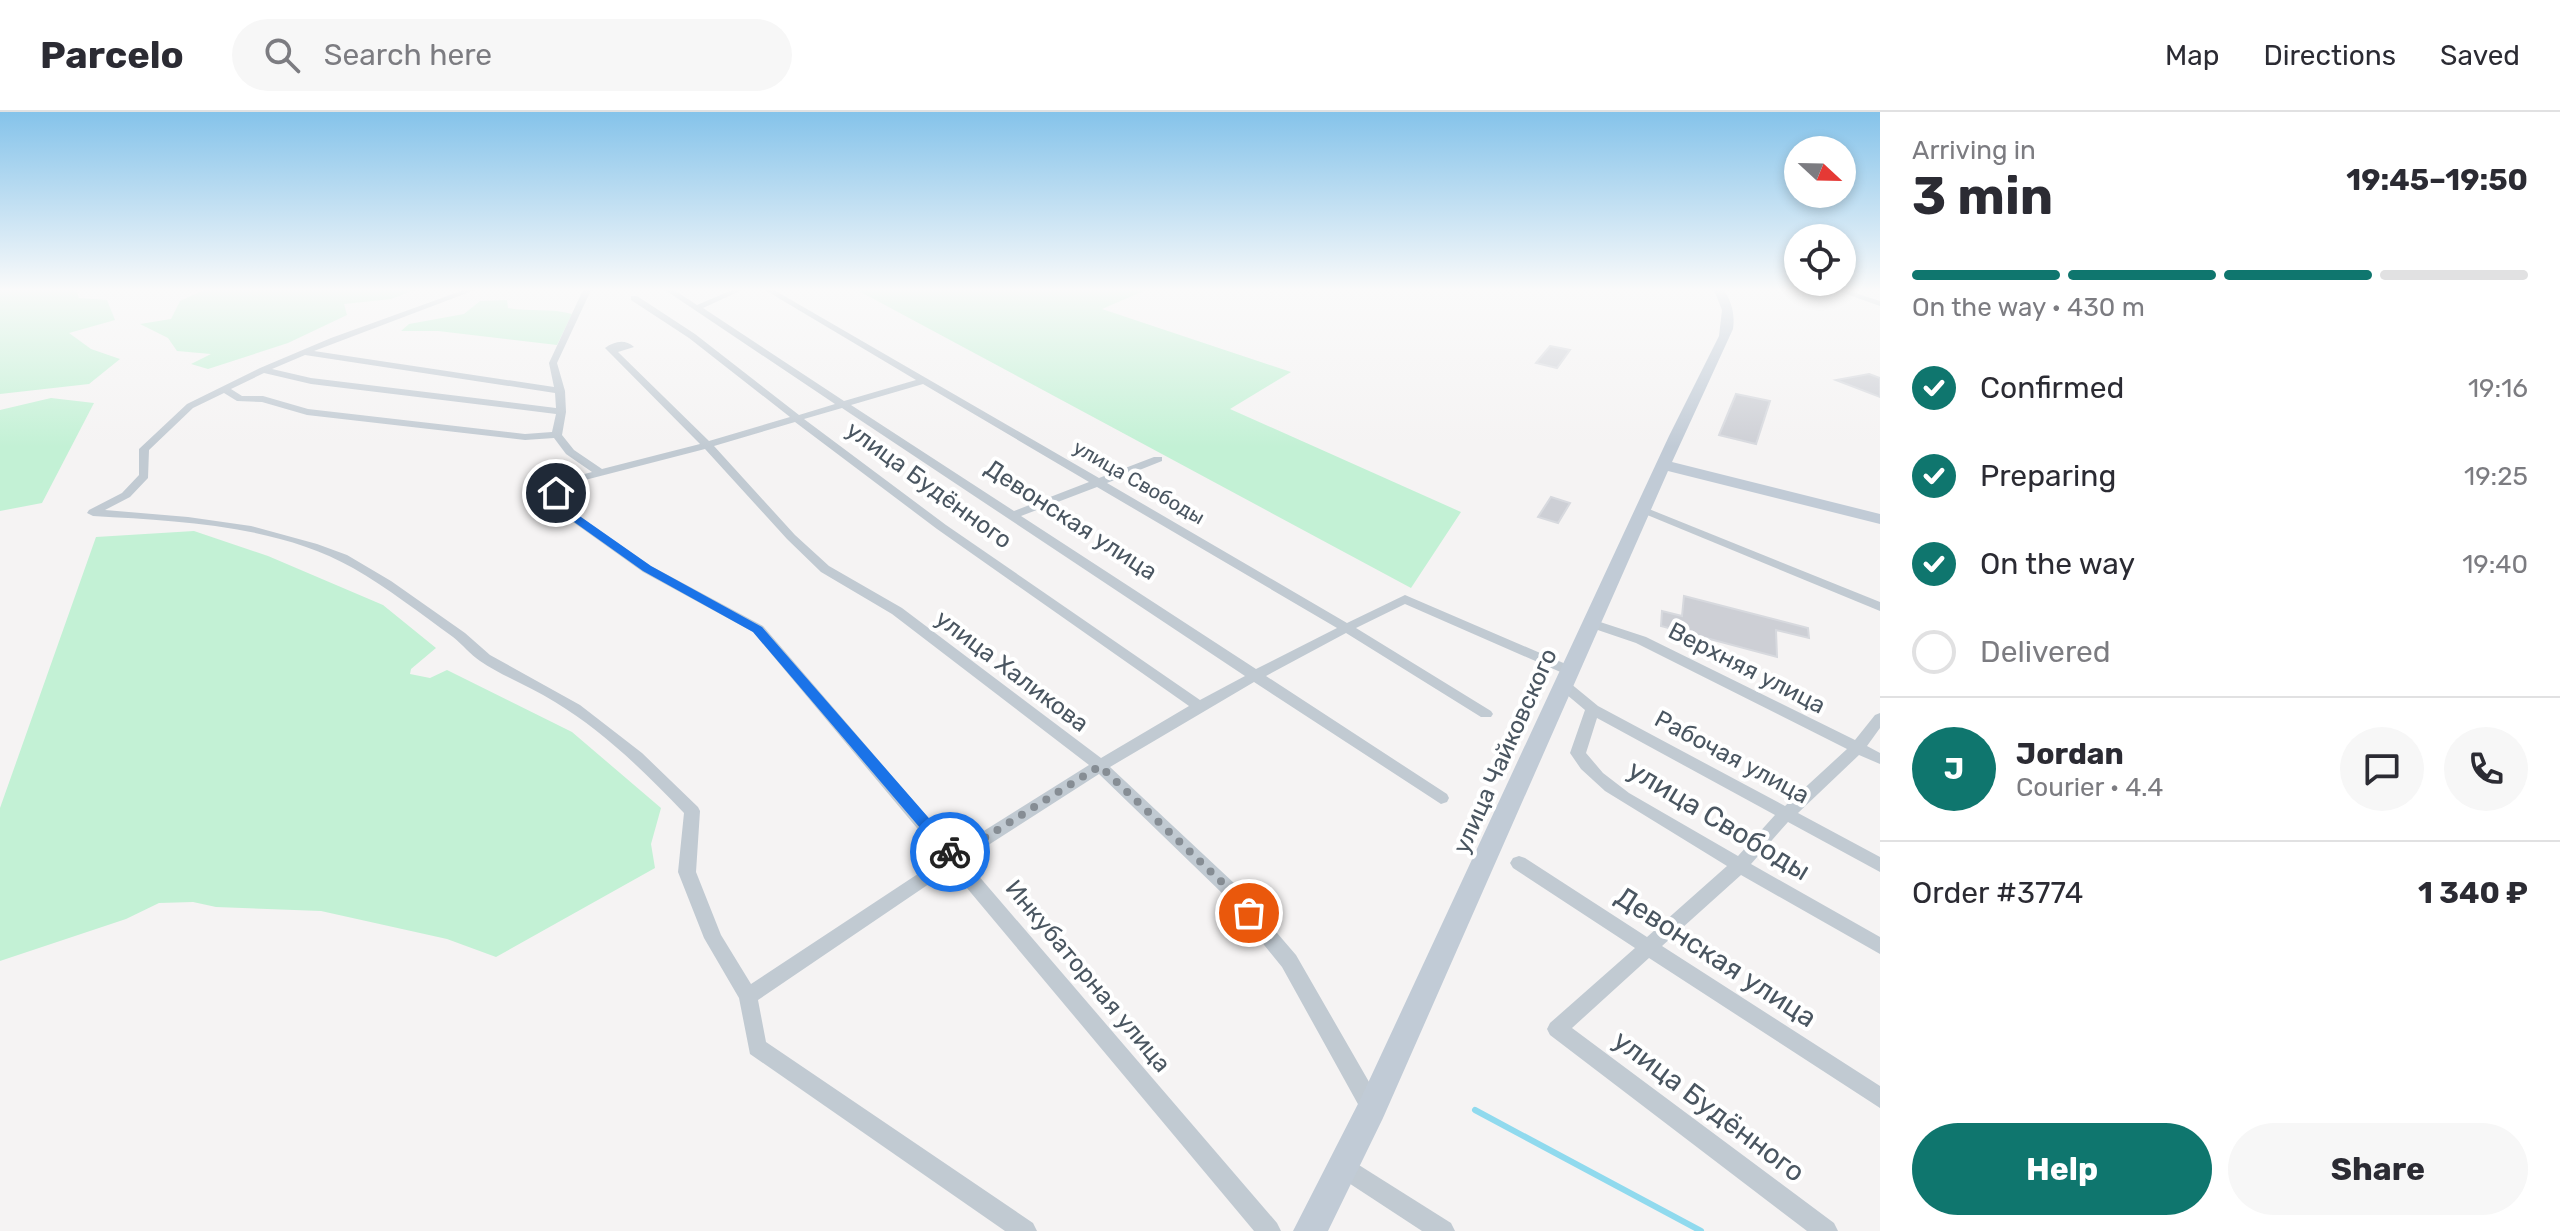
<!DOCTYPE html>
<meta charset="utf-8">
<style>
body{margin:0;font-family:Rubik,sans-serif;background:#f7f7f7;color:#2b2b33;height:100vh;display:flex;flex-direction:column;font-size:30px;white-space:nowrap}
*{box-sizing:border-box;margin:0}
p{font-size:26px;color:#7c7c81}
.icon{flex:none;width:44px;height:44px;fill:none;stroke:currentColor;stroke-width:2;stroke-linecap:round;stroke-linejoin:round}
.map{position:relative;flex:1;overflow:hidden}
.sheet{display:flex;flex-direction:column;background:#fff;width:680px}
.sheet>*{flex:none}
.needle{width:52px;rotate:112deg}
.controls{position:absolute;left:1784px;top:24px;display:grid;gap:16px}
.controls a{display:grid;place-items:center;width:72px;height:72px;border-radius:50%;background:#fff;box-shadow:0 4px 12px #0003;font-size:40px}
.pin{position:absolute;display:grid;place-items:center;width:68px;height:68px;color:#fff;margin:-34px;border:4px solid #fff;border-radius:50%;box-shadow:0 2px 8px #0007}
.courier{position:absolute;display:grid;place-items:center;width:80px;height:80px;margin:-40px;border:6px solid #1a73e8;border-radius:50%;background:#fff;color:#222;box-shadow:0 2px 10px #0007}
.headline em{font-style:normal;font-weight:700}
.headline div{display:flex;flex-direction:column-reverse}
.headline{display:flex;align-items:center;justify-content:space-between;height:136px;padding:0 32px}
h1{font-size:52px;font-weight:700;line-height:60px}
.bar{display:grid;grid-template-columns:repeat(4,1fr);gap:12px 8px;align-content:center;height:96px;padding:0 32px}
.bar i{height:10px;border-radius:6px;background:#e1e1e2}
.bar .current{background:#0f766e}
.bar p{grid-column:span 4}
.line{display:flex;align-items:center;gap:20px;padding:0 32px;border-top:2px solid #e1e1e2}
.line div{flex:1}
.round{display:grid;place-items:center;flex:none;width:84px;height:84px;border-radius:42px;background:#f7f7f7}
ol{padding:0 32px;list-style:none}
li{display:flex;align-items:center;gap:24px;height:88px}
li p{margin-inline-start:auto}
li .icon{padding:8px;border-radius:50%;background:#0f766e;color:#fff;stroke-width:4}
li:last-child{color:#7c7c81}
li i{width:44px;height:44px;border:4px solid #e1e1e2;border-radius:50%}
.cta{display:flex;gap:16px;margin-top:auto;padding:16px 32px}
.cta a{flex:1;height:92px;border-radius:48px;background:#0f766e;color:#fff;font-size:32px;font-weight:700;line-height:92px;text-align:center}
.cta a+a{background:#f7f7f7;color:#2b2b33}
header{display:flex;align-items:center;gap:48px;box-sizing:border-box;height:112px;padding:0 40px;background:#fff;border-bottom:2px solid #e1e1e2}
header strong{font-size:38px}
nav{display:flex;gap:44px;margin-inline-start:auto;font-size:28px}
.search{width:560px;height:72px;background:#f7f7f7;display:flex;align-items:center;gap:20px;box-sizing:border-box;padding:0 28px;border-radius:44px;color:#7c7c81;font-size:30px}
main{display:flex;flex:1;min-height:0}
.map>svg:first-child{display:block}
</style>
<header>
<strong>Parcelo</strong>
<div class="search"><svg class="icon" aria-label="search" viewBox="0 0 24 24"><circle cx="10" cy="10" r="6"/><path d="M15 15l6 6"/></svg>Search here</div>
<nav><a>Map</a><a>Directions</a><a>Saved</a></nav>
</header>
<main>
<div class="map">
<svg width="1880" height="1119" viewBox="0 0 1880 1119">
<rect width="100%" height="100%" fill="#f5f3f3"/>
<g fill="#c3f1d5">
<path d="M0,178H76L79,186L107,188L115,208L69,221L91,237L120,247L89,272L0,282Z"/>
<path d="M204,178H415L391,187L344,192L347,203L288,231L208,257L191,252L211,242L177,239L168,226L140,212L171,207L180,189Z"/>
<path d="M857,178H1146L1102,197L1291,260L1230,297L1461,400L1411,476Z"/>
<path d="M507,188L508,196C530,200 551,196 572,202L557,233L438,219H401L409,212L464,202L480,189Z"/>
<path d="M51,286L94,291L42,391L0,399V298Z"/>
<path d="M194,419L268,444L383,493L436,536L411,557L410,562L430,566L447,558L572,620L661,696L651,732L655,756L496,845L447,827L321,799L216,795L193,790L159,791L126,807L0,849V696L96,425Z"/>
</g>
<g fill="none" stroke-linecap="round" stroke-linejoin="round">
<path stroke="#90daee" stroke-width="6" d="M1475,998L1701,1119"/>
</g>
<g fill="#cdcfd5" stroke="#d7d9de" stroke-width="2">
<path d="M1550,234L1570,238L1557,256L1536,251Z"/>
<path d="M1869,262L1880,266V285L1836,268Z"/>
<path d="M1736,282L1770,289L1756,332L1719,323Z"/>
<path d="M1551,385L1570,391L1558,411L1538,405Z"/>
<path d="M1684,484L1808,516L1809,526L1776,518L1777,545L1661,514L1662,499L1682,504Z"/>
</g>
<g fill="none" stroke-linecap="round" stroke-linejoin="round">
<g fill="#c1cad2" fill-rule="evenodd">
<path d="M464,178H475L314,239L554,275L549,251L583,178H591L557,251L565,279L566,300L562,323L574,338L602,357L700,332L605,236C615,229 625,227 634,235L618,240L709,329L790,305L689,226L631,188V184H637L695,222L799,303L835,292L665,178H674L697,193L732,178H742L703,196L844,289L916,268L765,178H774L1099,366L1154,345H1162V349L1107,371L1347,511L1405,483L1575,556L1577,559L1575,562H1565L1405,492L1356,516L1491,599L1493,602L1491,605H1481L1346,521L1266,564L1447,682L1449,686L1447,690L1441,692L1254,570L1110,655L1235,772L1296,843L1380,989L1383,996L1380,1003L1372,1006L1364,1003L1282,855L1223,782L1099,662L965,748L1277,1111L1281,1119H1254L951,757L758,888L766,930L1033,1111L1037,1119H1005L750,942L739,886L704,826L678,760L684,701C645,660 603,619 555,590C531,575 504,565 480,549C470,542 463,533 453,525C421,502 388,476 353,456C277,413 179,409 93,404L87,401L89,398L122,381L139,363V337L187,292L260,256L331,226ZM305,243L555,281L556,296L311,266L272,257ZM264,261L311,272L556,302L552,320L525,322L308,297L263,284H242L231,277ZM923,272L1089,370L1014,399L851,293ZM224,281L237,289L262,290L307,303L525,328L554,326L566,342L592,360L577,364L552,379V395L643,460L753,520L942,746L751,872L721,823L696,760L700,699L698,695L642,641L580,593L490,543L465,521L391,469L347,443L317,432L251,414L188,405L105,398L130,385L148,366L149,338L193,296ZM842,296L1245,564L1200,588L946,413L804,307ZM795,310L937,417L1189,594L1101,646L902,496L829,454L795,423L714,334ZM705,337L787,427L821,460L892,502L1089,653L955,737L763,514L651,454L562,392V382L585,368ZM1097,375L1337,516L1256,557L1021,404Z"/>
<path d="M1835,178H1846L1880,189V194Z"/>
<path d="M1644,395L1880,490V499L1640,400L1638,398Z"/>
<path d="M1591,507L1646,525L1855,628L1875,603L1880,601V616L1867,634L1880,641V652L1859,643L1798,701L1880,745V760L1788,710L1751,752L1880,825V842L1741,763L1662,834L1880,974V996L1649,846L1572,916L1834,1111L1838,1119H1807L1550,923L1547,917L1550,911L1635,836L1513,756L1510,751L1513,746L1519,744L1525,746L1647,825L1727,754L1605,679L1581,657L1570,641L1585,598L1560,577L1558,574L1560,571H1570L1598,594L1785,694L1847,637L1636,531L1586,514L1584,511L1586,508ZM1597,606L1775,703L1738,744L1629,681L1603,661L1586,641Z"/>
<path d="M1343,1043L1451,1111L1455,1119H1422L1335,1062L1332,1054L1335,1046Z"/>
</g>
<path fill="#c1cbd6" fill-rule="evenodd" d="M1714,178H1724C1732,191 1735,202 1733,217L1672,350L1880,402V412L1668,359L1383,1006L1328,1119H1293L1361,986L1669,324L1719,224L1722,198Z"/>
</g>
<linearGradient id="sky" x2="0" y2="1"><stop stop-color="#85c3ea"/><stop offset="0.53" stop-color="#fafafa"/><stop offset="1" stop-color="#fafafa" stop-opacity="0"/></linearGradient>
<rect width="1880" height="335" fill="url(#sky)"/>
<path fill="#1a73e8" d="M556,378L561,381V391L651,454L762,515L955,736V744H944L753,520L643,459L553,395L551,381Z"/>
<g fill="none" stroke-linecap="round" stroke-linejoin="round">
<path stroke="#868d94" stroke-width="8" stroke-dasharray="0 14.4" d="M950,740L954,745L1100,654L1229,777L1249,801"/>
</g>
<g text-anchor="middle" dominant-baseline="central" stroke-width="8" stroke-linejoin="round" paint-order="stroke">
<g font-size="20" fill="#4a5661" stroke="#fff">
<text transform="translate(1139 370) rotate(30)">улица Свободы</text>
</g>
<g font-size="24" fill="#4a5661" stroke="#fff">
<text transform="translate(929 373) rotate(36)">улица Будённого</text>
<text transform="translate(1071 408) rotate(33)">Девонская улица</text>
<text transform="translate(1747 556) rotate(27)">Верхняя улица</text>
<text transform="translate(1012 559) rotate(37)">улица Халикова</text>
<text transform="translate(1505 639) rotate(-66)">улица Чайковского</text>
<text transform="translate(1732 645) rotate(28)">Рабочая улица</text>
<text transform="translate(1088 864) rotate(50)">Инкубаторная улица</text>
</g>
<g font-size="28" fill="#4a5661" stroke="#fff">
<text transform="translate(1719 708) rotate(31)">улица Свободы</text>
<text transform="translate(1716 845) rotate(33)">Девонская улица</text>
<text transform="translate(1709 994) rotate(37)">улица Будённого</text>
</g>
</g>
</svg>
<div class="controls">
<a><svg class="needle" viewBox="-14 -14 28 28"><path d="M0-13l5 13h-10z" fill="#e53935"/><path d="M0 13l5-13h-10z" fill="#7c7c81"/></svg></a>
<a><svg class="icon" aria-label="locate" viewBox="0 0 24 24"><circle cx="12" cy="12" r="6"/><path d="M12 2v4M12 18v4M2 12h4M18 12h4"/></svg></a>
</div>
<div class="pin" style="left:1249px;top:801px;background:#ea580c"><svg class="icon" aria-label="bag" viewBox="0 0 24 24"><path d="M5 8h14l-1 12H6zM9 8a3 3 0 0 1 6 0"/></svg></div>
<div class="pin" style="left:556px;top:381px;background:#1f2937"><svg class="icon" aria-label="home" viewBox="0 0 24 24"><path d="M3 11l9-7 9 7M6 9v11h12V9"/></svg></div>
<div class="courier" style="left:950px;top:740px"><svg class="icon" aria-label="bike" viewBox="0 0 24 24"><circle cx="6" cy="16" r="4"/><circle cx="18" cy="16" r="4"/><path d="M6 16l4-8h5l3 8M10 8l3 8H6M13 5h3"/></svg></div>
</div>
<section class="sheet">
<div class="headline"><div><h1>3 min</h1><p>Arriving in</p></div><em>19:45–19:50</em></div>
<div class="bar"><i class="current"></i><i class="current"></i><i class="current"></i><i></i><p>On the way · 430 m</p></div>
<ol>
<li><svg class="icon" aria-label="check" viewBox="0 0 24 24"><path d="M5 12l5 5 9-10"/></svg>Confirmed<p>19:16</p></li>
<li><svg class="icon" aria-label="check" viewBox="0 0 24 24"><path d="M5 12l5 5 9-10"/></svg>Preparing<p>19:25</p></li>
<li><svg class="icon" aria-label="check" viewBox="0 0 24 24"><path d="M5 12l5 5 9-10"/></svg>On the way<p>19:40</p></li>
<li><i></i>Delivered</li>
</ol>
<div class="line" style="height:144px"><b class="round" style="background:#0f766e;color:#fff">J</b><div><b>Jordan</b><p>Courier · 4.4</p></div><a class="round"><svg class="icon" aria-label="chat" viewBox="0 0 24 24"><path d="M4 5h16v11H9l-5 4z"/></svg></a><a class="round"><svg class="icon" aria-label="phone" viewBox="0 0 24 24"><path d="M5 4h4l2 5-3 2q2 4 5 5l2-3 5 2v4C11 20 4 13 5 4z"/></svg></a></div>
<div class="line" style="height:104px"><div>Order #3774</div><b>1 340 ₽</b></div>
<div class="cta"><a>Help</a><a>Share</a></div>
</section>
</main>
